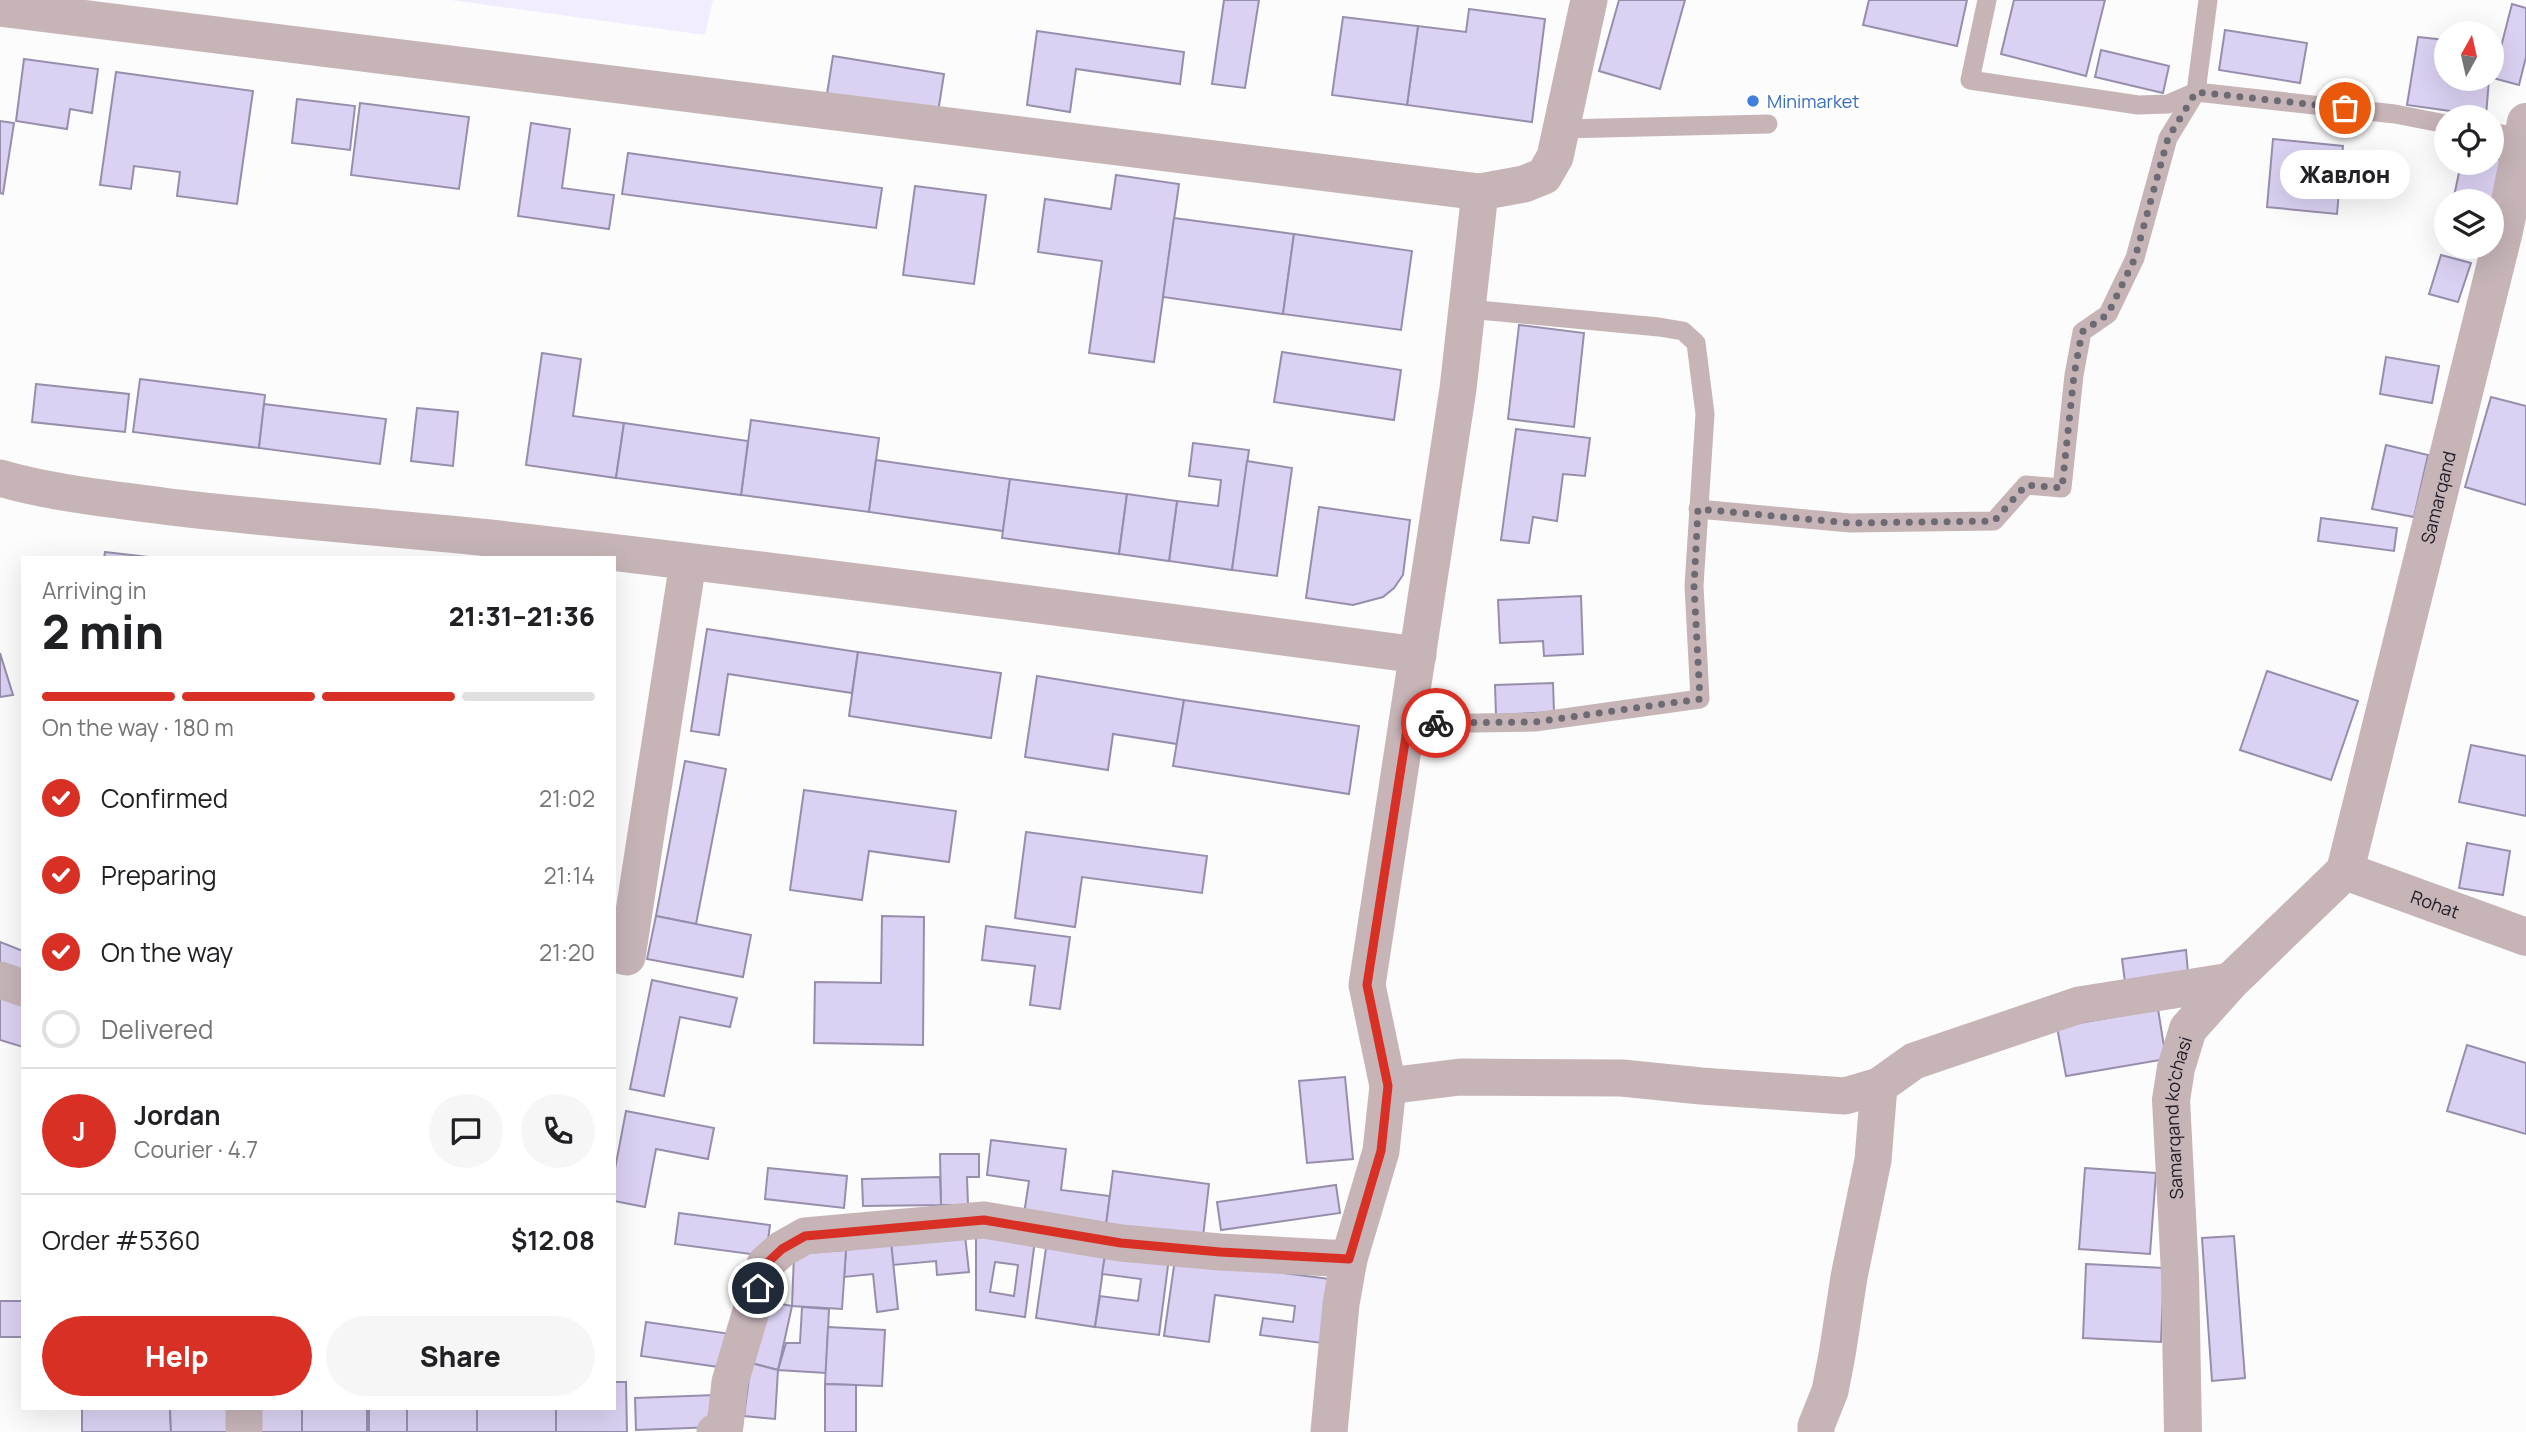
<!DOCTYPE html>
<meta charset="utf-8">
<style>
body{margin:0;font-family:Manrope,sans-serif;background:#f6f6f6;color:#202124;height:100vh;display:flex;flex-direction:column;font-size:26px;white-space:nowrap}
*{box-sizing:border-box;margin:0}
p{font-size:23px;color:#757577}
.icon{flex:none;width:38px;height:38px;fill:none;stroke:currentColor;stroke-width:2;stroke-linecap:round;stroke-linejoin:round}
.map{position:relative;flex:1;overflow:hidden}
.drawer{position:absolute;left:21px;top:556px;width:595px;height:854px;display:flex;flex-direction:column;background:#fff;border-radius:0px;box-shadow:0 7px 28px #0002}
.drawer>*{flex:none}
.needle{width:46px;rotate:8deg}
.controls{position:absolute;left:2434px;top:21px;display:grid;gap:14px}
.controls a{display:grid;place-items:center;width:70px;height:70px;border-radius:50%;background:#fff;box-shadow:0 7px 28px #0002;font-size:35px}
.pin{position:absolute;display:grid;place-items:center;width:60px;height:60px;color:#fff;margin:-30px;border:4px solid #fff;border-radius:50%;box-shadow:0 2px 7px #0007}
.courier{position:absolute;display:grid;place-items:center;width:70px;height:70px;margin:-35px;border:5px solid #d93025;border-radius:50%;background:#fff;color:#222;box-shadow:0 2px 9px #0007}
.bubble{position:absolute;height:49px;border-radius:24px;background:#fff;box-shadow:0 7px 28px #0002;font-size:23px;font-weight:800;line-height:49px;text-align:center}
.summary em{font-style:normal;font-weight:800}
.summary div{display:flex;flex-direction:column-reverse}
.summary{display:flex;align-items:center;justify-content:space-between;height:119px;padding:0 21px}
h1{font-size:46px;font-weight:800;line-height:52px}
.bar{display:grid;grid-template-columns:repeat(4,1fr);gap:10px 7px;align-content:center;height:84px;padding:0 21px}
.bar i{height:9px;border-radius:5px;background:#e0e0e0}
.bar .selected{background:#d93025}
.bar p{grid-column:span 4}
.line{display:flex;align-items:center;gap:18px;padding:0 21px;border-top:2px solid #e0e0e0}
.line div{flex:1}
.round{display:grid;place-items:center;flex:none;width:74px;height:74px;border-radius:37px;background:#f6f6f6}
ol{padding:0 21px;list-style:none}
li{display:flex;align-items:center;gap:21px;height:77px}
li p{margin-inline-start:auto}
li .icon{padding:7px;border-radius:50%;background:#d93025;color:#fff;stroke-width:4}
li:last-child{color:#757577}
li i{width:38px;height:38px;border:4px solid #e0e0e0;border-radius:50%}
.button{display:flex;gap:14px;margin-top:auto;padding:14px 21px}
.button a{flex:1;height:80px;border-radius:42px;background:#d93025;color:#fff;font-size:28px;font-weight:800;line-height:80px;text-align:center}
.button a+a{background:#f6f6f6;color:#202124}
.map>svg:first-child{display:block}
</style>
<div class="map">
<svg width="2526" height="1432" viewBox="0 0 2526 1432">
<rect width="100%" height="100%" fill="#fcfcfc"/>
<path fill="#f2edfe" d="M451,0H713L705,35Z"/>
<g fill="#dbd1f2" stroke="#978eac" stroke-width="2" fill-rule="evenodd">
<path d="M1224,0H1259L1245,88L1212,84Z"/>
<path d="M1619,0H1685L1660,89L1599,71Z"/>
<path d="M1869,0H1967L1957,46L1863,25Z"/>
<path d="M2014,0H2105L2086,76L2001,54Z"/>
<path d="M2512,4L2526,8V57L2519,85L2493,78Z"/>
<path d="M1469,9L1545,19L1532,122L1407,105L1418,26L1466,32Z"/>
<path d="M1343,17L1418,26L1407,105L1332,95Z"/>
<path d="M2225,30L2307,43L2300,83L2219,70Z"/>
<path d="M1037,31L1184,52L1180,84L1076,69L1070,112L1027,105Z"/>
<path d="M2418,37L2446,40V79H2489L2486,116L2407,105Z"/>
<path d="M2101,50L2169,66L2163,93L2095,77Z"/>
<path d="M833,56L944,74L938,112L827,94Z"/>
<path d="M24,59L98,69L92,113L70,109L67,129L16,121Z"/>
<path d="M116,72L253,91L237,204L177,196L180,172L134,166L131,189L100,185Z"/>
<path d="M297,99L355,106L350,150L292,143Z"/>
<path d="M360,103L469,117L459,189L351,175Z"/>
<path d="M0,121L14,123L3,194L0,193Z"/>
<path d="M531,123L570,129L562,188L614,195L609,229L518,216Z"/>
<path d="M2273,139L2343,146L2337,214L2267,207Z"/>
<path d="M628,153L882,188L876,228L622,194Z"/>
<path d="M2492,158L2502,160L2492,201H2453L2461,163H2492Z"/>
<path d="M1116,175L1179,184L1154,362L1089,353L1102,261L1038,252L1045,199L1111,209Z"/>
<path d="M915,186L986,195L974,284L903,275Z"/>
<path d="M1174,218L1294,234L1283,314L1163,297Z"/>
<path d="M1294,234L1412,251L1401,330L1283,314Z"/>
<path d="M2441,255L2471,263L2458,302L2429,294Z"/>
<path d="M1519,325L1584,333L1574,427L1508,419Z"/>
<path d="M1282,352L1401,370L1394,420L1274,402Z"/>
<path d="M542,353L581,359L573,416L624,423L616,478L526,465Z"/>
<path d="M2386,357L2439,366L2432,403L2380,394Z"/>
<path d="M140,379L265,395L259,448L133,432Z"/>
<path d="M36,384L129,394L125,432L32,422Z"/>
<path d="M2491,397L2526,406V505L2465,487Z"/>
<path d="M264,404L386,419L380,464L259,448Z"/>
<path d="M417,408L458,412L453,466L411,461Z"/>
<path d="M751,420L879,438L869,512L741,495Z"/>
<path d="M624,423L748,441L741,495L616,478Z"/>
<path d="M1516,429L1590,438L1585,476L1563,474L1557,521L1533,517L1529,543L1501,540Z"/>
<path d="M1193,443L1249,450L1232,570L1169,561L1177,501L1218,506L1221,480L1189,476Z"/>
<path d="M2386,445L2428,455L2414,517L2372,509Z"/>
<path d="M876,460L1010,479L1003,531L869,512Z"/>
<path d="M1247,461L1292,468L1277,576L1232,570Z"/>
<path d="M1010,479L1127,494L1119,554L1002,538Z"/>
<path d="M1127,494L1177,501L1169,561L1119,554Z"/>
<path d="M1319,507L1410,520L1403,575L1394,588L1383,597L1353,605L1306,598Z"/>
<path d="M2321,518L2397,528L2394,551L2318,541Z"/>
<path d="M105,552L157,558H104Z"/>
<path d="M1581,596L1583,654L1544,656L1543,641L1500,643L1498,600Z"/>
<path d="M707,629L858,652L852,693L728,674L719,735L691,731Z"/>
<path d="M858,652L1001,673L991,738L849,716Z"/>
<path d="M0,653L13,695L0,697Z"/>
<path d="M2267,671L2358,701L2331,780L2240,750Z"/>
<path d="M1037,676L1184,700L1177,744L1113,734L1108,770L1025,757Z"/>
<path d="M1553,683L1554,712L1496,715L1495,685Z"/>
<path d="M1184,700L1359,726L1349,794L1173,766Z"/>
<path d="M2471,745L2526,756V816L2459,802Z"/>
<path d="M685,761L726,769L696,924L656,916Z"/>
<path d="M804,790L956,811L949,862L869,851L862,900L790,890Z"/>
<path d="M1026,832L1207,856L1202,893L1082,877L1075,927L1015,918Z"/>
<path d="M2467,843L2510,851L2503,895L2459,888Z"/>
<path d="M656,916L751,935L743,977L647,959Z"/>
<path d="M882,916L924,917L923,1045L814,1043L815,982L881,983Z"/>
<path d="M986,926L1070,937L1060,1009L1030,1005L1035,966L982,960Z"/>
<path d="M0,942L23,951V975L0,966Z"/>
<path d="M2186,950L2188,973L2125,982L2122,959Z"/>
<path d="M652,980L737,998L730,1027L680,1017L664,1096L630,1089Z"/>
<path d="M0,993L23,1001V1047L0,1040Z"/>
<path d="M2158,1009L2166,1059L2066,1076L2057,1027Z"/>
<path d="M2467,1045L2526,1063V1134L2447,1111Z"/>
<path d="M1345,1077L1353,1159L1307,1163L1299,1081Z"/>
<path d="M626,1111L714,1128L708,1159L656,1149L645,1207L614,1201V1174Z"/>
<path d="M991,1140L1066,1149L1061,1190L1110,1196L1106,1225L1024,1214L1029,1181L987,1175Z"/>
<path d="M940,1154H979V1177H967L968,1205H941Z"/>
<path d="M768,1168L847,1176L844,1208L765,1199Z"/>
<path d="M2085,1168L2156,1173L2150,1254L2079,1249Z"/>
<path d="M1113,1171L1209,1184L1203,1237L1106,1225Z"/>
<path d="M940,1177L941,1205L863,1206L862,1179Z"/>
<path d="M1336,1185L1340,1213L1221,1230L1217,1202Z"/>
<path d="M679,1213L770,1225L766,1256L675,1244Z"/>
<path d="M976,1233L1035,1240L1025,1317L976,1310ZM995,1262L1018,1265L1014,1296L990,1292Z"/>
<path d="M965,1235L969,1272L937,1275L936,1261L893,1265L891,1242Z"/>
<path d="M2234,1236L2245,1378L2212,1381L2202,1238Z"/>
<path d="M1047,1241L1106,1249L1095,1327L1036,1318Z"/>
<path d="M891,1242L898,1309L877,1312L873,1274L844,1277L846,1250Z"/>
<path d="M1106,1249L1169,1258L1159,1335L1095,1327L1100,1296L1138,1301L1141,1279L1102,1274Z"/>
<path d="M846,1250L842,1309L792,1306L794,1254Z"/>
<path d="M1175,1259L1330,1279L1322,1343L1260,1335L1263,1318L1293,1322L1295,1306L1215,1295L1209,1342L1164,1336Z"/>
<path d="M2086,1264L2164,1268L2161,1342L2083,1338Z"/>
<rect x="0" y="1301" width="23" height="36"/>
<path d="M767,1301L792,1306L778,1370L751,1363Z"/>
<path d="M802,1307L829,1309L826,1373L778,1370L786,1343H800Z"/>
<path d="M646,1322L731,1334L726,1368L641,1356Z"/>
<path d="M828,1327L885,1330L882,1386L825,1384Z"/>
<path d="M751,1363L778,1370L775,1419L744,1416Z"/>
<path d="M614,1382H626L627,1432H556V1409H614Z"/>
<path d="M825,1384L856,1385V1432H825Z"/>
<path d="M715,1395L716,1427L636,1430L635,1398Z"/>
<path d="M82,1409H170L171,1432H82Z"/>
<path d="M170,1409H231L232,1432H171Z"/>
<rect x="257" y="1409" width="45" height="23"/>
<rect x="302" y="1409" width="65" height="23"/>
<rect x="369" y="1409" width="38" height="23"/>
<rect x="407" y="1409" width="70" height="23"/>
<rect x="477" y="1409" width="79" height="23"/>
</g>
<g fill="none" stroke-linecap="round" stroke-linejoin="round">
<g stroke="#c6b4b7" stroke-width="19">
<path d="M1987,0L1970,80L2138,105L2168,104L2196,92L2395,114L2446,124"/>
<path d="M1562,129L1768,124"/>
<path d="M2492,132L2522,138"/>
<path d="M1698,509L1850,523L1994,521L2026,485L2062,488L2074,375L2082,332L2108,314L2135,258L2168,138L2196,92L2208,0"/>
<path d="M1408,724L1535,722L1700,699L1694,586L1705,414L1696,343L1683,331L1659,327L1468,309"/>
</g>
<g stroke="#c6b4b7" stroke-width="37">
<path d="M0,8L1480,192L1524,184L1544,176L1555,157L1589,0"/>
<path d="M0,478C51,493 110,499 163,506C275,520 387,527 499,539C806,574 1112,614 1418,655"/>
<path d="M614,954L627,957L688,562"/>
<path d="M0,980L23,988"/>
<path d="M1388,1086L1460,1077L1622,1078L1701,1086L1845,1096L1879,1086L1914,1061L2079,1005L2231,981"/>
<path d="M244,1432V1409"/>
<path d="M715,1432L725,1426L730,1382L765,1264L782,1249L805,1236L984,1220L1121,1243L1220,1252L1349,1259"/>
<path d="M1329,1432L1341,1304L1349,1259L1381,1151L1388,1086L1367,985L1458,389L1480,192"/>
<path d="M1816,1432V1426L1830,1391L1837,1355L1849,1277L1873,1160L1879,1086"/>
</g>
<g stroke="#c6b4b7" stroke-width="38">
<path id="s1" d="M2345,871L2504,231L2526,122"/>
<path id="s2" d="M2345,871L2526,937"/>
<path id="s3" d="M2183,1432L2180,1273L2171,1100L2176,1068L2188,1029L2231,981L2345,871"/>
</g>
</g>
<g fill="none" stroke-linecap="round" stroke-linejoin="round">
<path stroke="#6c6a72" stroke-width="7" stroke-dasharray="0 12.6" d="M1436,723L1535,722L1700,699L1694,586L1698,509L1850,523L1994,521L2026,485L2062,488L2074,375L2082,332L2108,314L2135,258L2168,138L2196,92L2345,108"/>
<path stroke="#d93025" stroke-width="9" d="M758,1288L765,1265L782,1249L805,1236L984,1220L1121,1243L1220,1252L1349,1259L1381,1151L1388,1086L1367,985L1408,723H1436"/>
</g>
<circle fill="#3f7fe0" stroke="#fff" stroke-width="2.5" cx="1753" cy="101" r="7"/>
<g text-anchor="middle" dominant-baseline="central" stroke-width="6" stroke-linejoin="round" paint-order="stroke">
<g font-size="18" fill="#366cbe" stroke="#fff" text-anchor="start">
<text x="1767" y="101">Minimarket</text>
</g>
<g font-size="18" fill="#1f1b27" stroke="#fff">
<text stroke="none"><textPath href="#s1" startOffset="385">Samarqand</textPath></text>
<text stroke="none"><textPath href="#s2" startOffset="96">Rohat</textPath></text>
<text stroke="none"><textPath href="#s3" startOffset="315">Samarqand ko'chasi</textPath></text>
</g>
</g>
</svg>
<div class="controls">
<a><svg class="needle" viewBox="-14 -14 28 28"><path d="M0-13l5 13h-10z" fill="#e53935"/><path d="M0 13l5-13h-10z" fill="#757577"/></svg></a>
<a><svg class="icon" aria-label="locate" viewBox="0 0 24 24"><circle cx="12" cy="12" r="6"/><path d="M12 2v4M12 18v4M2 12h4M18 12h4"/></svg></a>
<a><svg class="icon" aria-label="layers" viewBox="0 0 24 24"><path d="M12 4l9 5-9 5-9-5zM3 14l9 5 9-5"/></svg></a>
</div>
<div class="pin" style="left:2345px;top:108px;background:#ea580c"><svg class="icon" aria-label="bag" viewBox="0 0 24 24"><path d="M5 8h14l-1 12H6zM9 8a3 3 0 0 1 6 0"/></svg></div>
<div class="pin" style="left:758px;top:1288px;background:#1f2937"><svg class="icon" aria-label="home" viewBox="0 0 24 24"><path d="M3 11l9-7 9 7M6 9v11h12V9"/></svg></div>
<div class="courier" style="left:1436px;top:723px"><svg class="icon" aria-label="bike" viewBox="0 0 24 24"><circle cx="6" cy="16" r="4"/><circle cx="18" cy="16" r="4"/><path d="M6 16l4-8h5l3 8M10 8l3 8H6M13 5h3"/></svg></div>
<div class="bubble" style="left:2280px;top:150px;width:130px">Жавлон</div>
<section class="drawer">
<div class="summary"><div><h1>2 min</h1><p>Arriving in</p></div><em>21:31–21:36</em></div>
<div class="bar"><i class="selected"></i><i class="selected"></i><i class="selected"></i><i></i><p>On the way · 180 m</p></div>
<ol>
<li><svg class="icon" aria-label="check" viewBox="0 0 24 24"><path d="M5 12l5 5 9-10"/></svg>Confirmed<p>21:02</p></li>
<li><svg class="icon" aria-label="check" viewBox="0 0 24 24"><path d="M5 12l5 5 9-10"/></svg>Preparing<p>21:14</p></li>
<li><svg class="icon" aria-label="check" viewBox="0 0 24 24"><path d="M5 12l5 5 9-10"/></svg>On the way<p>21:20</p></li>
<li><i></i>Delivered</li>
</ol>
<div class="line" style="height:126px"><b class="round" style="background:#d93025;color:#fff">J</b><div><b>Jordan</b><p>Courier · 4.7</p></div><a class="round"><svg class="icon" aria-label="chat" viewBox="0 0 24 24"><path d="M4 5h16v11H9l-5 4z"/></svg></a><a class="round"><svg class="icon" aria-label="phone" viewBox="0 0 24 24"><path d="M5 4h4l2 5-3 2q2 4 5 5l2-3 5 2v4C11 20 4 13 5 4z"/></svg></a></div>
<div class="line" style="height:91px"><div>Order #5360</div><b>$12.08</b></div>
<div class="button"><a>Help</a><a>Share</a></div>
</section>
</div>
